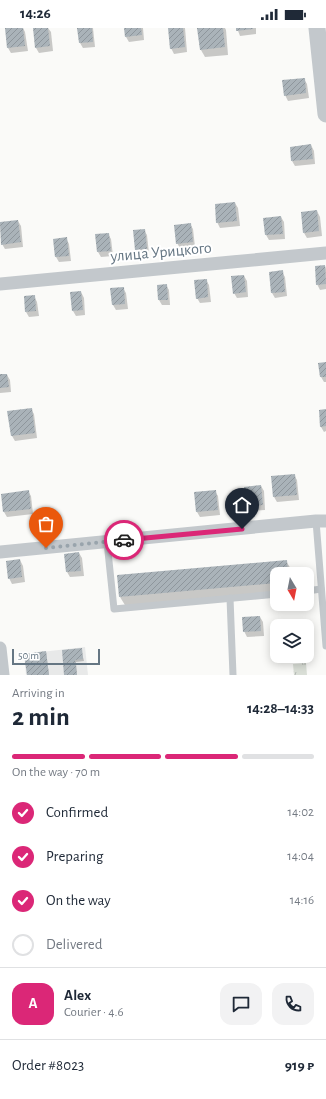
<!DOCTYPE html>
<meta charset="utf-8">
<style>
body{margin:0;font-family:"Alegreya Sans",sans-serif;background:#f2f2f3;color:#1f2937;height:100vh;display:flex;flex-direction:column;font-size:15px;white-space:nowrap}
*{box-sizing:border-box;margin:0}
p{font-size:13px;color:#747a83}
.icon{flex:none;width:22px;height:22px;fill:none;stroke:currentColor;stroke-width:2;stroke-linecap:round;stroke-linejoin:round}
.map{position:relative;height:647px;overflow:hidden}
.details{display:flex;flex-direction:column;background:#fff;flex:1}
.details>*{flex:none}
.needle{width:26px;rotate:170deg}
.buttons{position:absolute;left:270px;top:539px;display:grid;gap:8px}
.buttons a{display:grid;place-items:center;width:44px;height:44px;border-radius:8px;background:#fff;box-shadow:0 2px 10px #0003;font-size:20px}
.scale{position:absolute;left:12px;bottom:10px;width:88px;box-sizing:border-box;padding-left:4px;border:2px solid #657683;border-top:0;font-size:11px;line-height:14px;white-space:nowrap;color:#657683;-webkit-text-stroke:3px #fff;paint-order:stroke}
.pin{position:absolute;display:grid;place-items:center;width:34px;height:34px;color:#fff;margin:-41px -17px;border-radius:50% 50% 50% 0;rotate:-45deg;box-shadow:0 0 4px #0007}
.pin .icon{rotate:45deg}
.courier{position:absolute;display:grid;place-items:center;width:40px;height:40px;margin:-20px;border:3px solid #db2777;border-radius:50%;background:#fff;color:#222;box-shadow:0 1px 5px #0007}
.overview em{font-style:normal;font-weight:700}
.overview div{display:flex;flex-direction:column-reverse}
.overview{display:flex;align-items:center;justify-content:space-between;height:68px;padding:0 12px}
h1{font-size:26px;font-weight:700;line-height:30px}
.bar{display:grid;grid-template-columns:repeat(4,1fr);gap:6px 4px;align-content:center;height:48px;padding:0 12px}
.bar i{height:5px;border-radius:3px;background:#e0e1e3}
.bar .on{background:#db2777}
.bar p{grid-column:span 4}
.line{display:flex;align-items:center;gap:10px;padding:0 12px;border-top:1px solid #e0e1e3}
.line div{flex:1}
.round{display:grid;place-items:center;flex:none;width:42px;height:42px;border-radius:12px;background:#f2f2f3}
ol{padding:0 12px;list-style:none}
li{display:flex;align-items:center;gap:12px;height:44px}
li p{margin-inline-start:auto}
li .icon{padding:4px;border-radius:50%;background:#db2777;color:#fff;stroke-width:4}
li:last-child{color:#747a83}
li i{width:22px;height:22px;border:2px solid #e0e1e3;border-radius:50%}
.status{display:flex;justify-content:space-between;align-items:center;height:28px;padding:0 20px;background:#fff;direction:ltr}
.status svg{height:11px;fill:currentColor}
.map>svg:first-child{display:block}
</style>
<div class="status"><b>14:26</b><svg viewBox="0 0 49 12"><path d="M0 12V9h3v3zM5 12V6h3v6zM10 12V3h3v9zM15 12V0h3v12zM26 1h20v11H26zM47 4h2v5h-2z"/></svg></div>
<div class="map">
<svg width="326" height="647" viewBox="0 0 326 647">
<defs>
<pattern id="park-tufts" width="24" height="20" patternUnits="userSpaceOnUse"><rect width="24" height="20" fill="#dadfd7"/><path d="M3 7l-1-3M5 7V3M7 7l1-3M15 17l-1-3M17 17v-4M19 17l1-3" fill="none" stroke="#b4b9b4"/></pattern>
<pattern id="building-hatch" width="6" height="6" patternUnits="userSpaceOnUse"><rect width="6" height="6" fill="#aab3b9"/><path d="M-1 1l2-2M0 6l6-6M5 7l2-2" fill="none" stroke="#8e969c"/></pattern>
</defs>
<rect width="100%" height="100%" fill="#fafaf8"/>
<path fill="#e8e9e9" d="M85,619L88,647H26L24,626Z"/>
<path fill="url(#park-tufts)" d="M306,635L307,647H294L293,636Z"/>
<g fill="#0003">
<path d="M6,0H23L25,4L28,23L11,25L8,20Z"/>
<path d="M34,0H48L51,4L53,23L39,25L36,20Z"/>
<path d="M78,0H93L95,19L83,20L80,15Z"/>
<path d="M125,0H143L144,12L129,14L126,9Z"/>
<path d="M169,0H185L187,24L174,26L171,20Z"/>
<path d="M198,0H225L226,2L228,27L205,29L201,22Z"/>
<path d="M237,0H256V6L240,8Z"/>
<path d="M304,51L307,56L309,70L288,73L285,67Z"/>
<path d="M311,117L314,123L315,136L295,138L292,133Z"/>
<path d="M235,175L238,180L240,198L220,200L217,194Z"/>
<path d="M317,183L320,189L322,208L307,210L304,205Z"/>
<path d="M281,189L284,194L285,211L269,212L266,207L264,191Z"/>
<path d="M18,193L21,198L23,219L5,221L2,216L0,195Z"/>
<path d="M190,196L193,201L195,219L180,220L177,215Z"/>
<path d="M144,202L147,207L149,226L139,227L136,221Z"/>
<path d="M108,206L111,211L113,228L101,229L98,224Z"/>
<path d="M66,210L69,216L71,233L59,234L56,229L54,212Z"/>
<path d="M325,238L326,241V261L320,262L317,256Z"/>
<path d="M282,244L285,249L287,268L275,270L272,265Z"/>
<path d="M244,248L247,253L248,269L237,270L234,265Z"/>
<path d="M206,252L209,257L211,274L200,275L197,270Z"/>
<path d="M158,257H166L169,262L170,277H162L159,272Z"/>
<path d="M123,260L126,265L128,281L116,282L113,277Z"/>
<path d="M81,264L84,270L85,287L76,288L73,283Z"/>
<path d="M34,268L37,274L39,288L29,289L26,284Z"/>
<path d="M326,335V354H324L321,349Z"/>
<path d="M0,347H7L10,352L11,364L0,365Z"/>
<path d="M31,381L34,386L37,410L15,413L12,408Z"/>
<path d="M326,382V403L324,404L321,399Z"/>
<path d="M294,447L297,452L299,472L277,474L274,469L272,449Z"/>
<path d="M261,458L264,463L265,482L249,483L246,478Z"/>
<path d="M28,463L31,468L33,486L7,489L4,484L2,467Z"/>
<path d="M215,463L218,468L220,487L200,489L197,484L195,465Z"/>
<path d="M79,525L82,530L84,548L70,549L67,544L65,527Z"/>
<path d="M20,532L23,538L25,554L12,556L9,550Z"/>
<path d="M286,533L294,546H277V569L128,582L120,569Z"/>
<path d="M260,589L263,594L264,608L247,609L244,603Z"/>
<path d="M81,621L84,633L76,634L77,647H65Z"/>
<path d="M46,624L49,647H28Z"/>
</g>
<g fill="url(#building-hatch)">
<path d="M5,0H23L25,18L7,20Z"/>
<path d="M33,0H48L50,18L35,20Z"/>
<path d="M77,0H92L93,14L79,15Z"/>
<path d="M124,0H141L142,7L125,9Z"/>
<path d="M168,0H183L185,19L170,21Z"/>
<path d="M197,0H223L225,19L200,22Z"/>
<path d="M236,0H253V1L236,3Z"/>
<path d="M305,50L306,65L284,68L282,52Z"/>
<path d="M311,116L313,131L291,133L290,119Z"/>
<path d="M235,174L237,193L216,195L215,176Z"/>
<path d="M317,182L319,203L303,205L301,184Z"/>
<path d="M281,188L283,206L265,207L263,190Z"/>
<path d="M18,192L21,214L1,217L0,194Z"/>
<path d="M191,195L193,214L176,216L174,197Z"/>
<path d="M145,201L147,221L135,222L133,202Z"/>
<path d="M109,205L111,223L97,224L95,206Z"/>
<path d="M67,209L69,228L55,229L53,211Z"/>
<path d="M325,237L326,256L316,257L315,238Z"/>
<path d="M283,242L285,264L271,265L269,244Z"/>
<path d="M244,247L246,264L233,266L231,248Z"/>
<path d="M207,251L208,269L196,271L194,252Z"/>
<path d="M167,256L168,272H158L157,257Z"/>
<path d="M124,259L125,276L112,277L110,260Z"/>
<path d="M81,263L83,282L72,283L70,264Z"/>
<path d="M35,267L36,283L25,284L24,268Z"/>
<path d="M326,334V349H320L318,335Z"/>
<path d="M0,346H7L9,359L0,360Z"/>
<path d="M32,380L35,405L11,408L7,383Z"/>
<path d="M326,381V398L320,399L319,382Z"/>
<path d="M295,446L297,467L273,469L271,448Z"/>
<path d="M261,457L263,477L245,479L244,459Z"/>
<path d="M29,462L31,481L3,484L1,466Z"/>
<path d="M216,462L218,482L196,484L194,464Z"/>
<path d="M79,524L81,543L66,544L64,526Z"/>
<path d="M20,531L22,549L8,551L6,533Z"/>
<path d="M287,532L288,546H277V555L119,569L117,547Z"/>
<path d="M260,588L261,603L243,604L242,589Z"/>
<path d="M82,620L83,631L75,632L77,647H64L62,622Z"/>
<path d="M46,623L49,647H27L24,626Z"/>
</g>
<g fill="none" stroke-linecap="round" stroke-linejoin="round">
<g stroke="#c3c8cc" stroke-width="7">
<path d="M316,493L326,618"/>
<path d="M107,514L114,581L277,566"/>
<path d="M307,563L321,561"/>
<path d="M230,570L233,647"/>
</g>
<g stroke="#c3c8cc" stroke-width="13">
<path d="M0,256L326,225"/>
<path d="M0,524L316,493H326"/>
<path d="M0,620L3,647"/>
</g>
<path stroke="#c3c8cc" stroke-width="17" d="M317,0L326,86"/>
</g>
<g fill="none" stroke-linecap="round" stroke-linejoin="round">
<path stroke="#99a4ac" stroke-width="4" stroke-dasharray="0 7.2" d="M46,520L124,512"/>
<path stroke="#db2777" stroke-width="5" d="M124,512L242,501"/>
</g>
<g text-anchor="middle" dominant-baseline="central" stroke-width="4" stroke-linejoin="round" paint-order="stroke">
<g font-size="16" fill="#657683" stroke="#fff">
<text transform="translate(161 224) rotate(-5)">улица Урицкого</text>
</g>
</g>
</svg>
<div class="buttons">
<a><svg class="needle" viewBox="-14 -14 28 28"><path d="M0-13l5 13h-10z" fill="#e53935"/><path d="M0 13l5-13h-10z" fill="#747a83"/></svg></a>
<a><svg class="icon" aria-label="layers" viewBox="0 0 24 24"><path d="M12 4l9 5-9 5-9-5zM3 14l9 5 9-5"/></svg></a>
</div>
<div class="scale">50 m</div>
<div class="pin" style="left:46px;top:520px;background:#ea580c"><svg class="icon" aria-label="bag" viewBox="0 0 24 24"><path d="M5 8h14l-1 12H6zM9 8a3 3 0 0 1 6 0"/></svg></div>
<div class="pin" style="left:242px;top:501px;background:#1f2937"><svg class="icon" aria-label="home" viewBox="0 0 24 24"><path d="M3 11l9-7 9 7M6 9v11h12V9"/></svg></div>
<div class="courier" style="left:124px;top:512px"><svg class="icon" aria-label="car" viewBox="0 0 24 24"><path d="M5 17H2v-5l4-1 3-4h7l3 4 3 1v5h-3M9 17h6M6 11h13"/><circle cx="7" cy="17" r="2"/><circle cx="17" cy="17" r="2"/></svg></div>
</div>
<section class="details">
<div class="overview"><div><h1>2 min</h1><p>Arriving in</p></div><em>14:28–14:33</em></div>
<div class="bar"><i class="on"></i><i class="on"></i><i class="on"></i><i></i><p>On the way · 70 m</p></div>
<ol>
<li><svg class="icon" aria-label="check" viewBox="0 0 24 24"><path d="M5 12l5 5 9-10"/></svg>Confirmed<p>14:02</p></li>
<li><svg class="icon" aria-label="check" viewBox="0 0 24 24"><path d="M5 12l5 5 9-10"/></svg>Preparing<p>14:04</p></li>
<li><svg class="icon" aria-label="check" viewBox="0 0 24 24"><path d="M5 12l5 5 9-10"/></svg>On the way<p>14:16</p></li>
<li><i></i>Delivered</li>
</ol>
<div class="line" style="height:72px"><b class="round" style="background:#db2777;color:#fff">A</b><div><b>Alex</b><p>Courier · 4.6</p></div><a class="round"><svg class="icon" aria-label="chat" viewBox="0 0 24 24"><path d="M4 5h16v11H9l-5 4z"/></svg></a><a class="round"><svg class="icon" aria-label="phone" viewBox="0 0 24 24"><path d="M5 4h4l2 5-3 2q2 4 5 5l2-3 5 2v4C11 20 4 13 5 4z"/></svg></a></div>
<div class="line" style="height:52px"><div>Order #8023</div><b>919 ₽</b></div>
</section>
